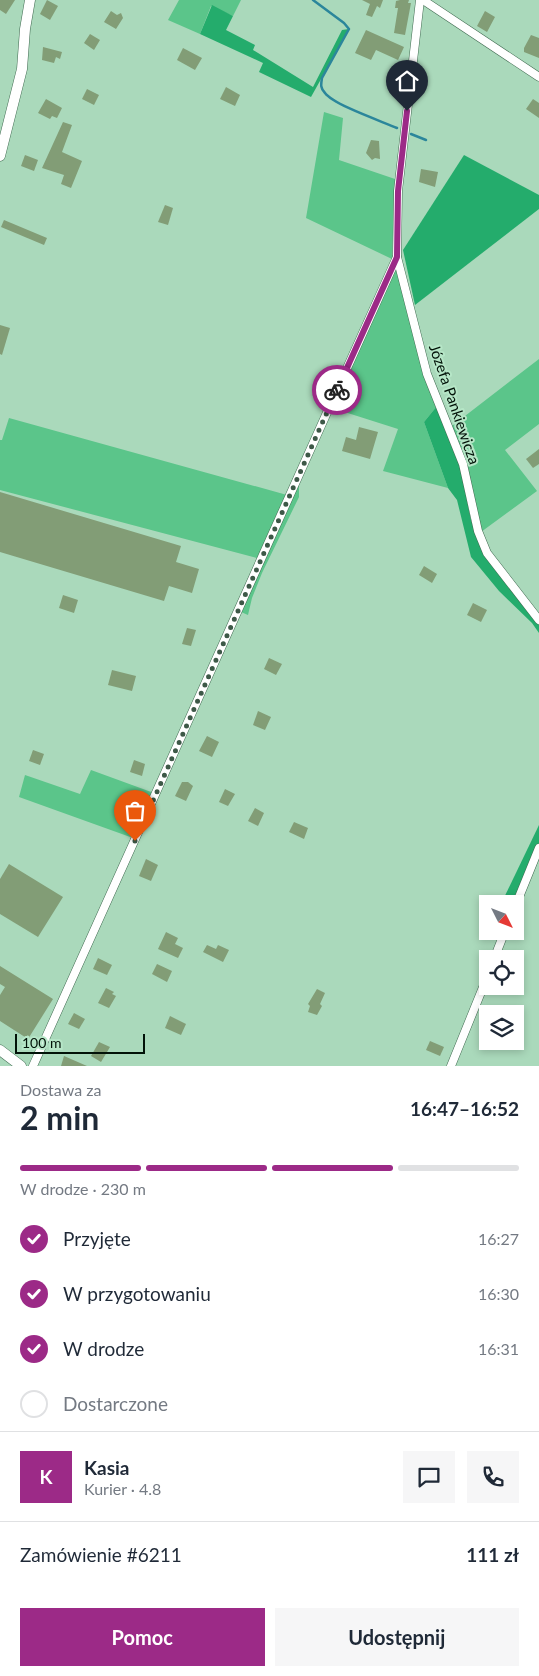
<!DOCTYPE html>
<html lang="pl">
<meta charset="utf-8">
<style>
body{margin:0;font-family:Lato,sans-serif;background:#f6f6f7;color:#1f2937;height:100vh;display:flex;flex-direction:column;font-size:19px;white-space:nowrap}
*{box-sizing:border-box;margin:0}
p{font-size:16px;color:#747a83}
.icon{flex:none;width:28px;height:28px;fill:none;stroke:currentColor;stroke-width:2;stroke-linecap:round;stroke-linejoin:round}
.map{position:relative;height:1066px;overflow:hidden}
.drawer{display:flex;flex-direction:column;background:#fff;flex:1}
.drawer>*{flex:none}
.needle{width:32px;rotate:132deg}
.tools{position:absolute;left:479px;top:895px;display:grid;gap:10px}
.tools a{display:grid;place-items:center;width:45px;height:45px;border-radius:0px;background:#fff;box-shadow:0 2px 8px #0003;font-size:25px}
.scale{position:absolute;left:15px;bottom:12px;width:130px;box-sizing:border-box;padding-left:5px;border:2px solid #021208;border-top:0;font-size:14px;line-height:18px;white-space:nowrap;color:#021208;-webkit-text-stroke:4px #b6e6c7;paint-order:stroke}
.pin{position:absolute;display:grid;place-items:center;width:42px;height:42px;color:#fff;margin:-51px -21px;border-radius:50% 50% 50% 0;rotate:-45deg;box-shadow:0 0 5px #0007}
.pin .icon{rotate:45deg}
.courier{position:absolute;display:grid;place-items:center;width:50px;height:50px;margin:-25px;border:4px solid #9c2a87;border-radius:50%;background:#fff;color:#222;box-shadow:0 1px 6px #0007}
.summary em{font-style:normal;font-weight:700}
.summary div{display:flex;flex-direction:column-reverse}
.summary{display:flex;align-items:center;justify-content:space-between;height:85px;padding:0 20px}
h1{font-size:32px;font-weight:700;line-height:38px}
.bar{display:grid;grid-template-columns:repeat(4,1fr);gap:8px 5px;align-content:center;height:60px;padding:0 20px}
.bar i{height:6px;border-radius:4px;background:#e0e1e3}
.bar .current{background:#9c2a87}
.bar p{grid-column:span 4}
.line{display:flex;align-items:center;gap:12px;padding:0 20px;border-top:1px solid #e0e1e3}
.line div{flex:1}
.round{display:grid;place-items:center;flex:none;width:52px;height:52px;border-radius:0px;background:#f6f6f7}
ol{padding:0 20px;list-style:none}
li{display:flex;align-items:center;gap:15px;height:55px}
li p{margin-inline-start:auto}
li .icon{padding:5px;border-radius:50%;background:#9c2a87;color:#fff;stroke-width:4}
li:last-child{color:#747a83}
li i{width:28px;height:28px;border:2px solid #e0e1e3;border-radius:50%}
.cta{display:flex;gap:10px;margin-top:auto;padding:10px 20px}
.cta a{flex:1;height:58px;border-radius:0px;background:#9c2a87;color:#fff;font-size:20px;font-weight:700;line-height:58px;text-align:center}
.cta a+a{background:#f6f6f7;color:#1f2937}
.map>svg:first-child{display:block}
</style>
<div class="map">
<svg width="539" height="1066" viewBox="0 0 539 1066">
<rect width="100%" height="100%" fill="#aad9bb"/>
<g fill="#5bc58a">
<path d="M179,0H241L233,16L211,6L200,34L168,20Z"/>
<path d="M324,112L343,118L339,160L395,179L392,259L306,218Z"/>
<path d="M396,266L437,406L424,422L448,488L383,471L398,429L332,408Z"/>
<path d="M539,359V424L505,450L537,491L481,532L465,464L452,426Z"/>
<path d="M9,418L287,495L257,558L0,490V440H2Z"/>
<path d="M299,478V497L262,573L252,598L248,615L241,612Z"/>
<path d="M91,770L154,793L133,838L19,797L25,775L80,794Z"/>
</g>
<g fill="#24ac6c">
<path d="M212,5L233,16L226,30L255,45L253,50L313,87L342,30L349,29L311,97L259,72L263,63L200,34Z"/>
<path d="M464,155L539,195V209L415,305L403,250Z"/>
<path d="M437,406L460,466L471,520L482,551L539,625V633L532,623L499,591L471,557L457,500L448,488L424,422Z"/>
<path d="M539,825V845L514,904H501Z"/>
</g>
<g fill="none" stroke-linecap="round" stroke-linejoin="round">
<g stroke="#2b869b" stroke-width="2.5">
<path d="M313,0L344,23L349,29L322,78C321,84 320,88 325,93C334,105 381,121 397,128"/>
<path d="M411,134L426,140"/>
</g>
</g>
<g fill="#829d76">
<path d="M0,0H15L6,14L0,10Z"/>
<path d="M47,0L58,6L50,20L40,14Z"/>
<path d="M362,0H383L380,8L377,6L372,17L366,15L370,4Z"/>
<path d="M400,0H409L408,3H411L405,35L394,33L398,8H395L396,1Z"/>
<path d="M111,11L117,15L121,13L123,18L116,29L104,22Z"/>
<path d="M485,11L495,17L487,32L477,26Z"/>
<path d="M366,30L404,47L398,60L376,50L371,60L355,53Z"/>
<path d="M90,34L100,40L94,50L84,43Z"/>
<path d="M531,35L539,38V58L524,52V48Z"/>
<path d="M43,47L62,52L60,59L56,57L54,63L42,60Z"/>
<path d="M183,48L202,58L195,70L177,60Z"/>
<path d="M226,87L240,95L235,106L220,99Z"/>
<path d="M87,89L99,95L94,105L82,99Z"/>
<path d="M46,99L62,108L57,118L52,116L50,119L38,113Z"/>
<path d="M533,99L539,103V118L526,109Z"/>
<path d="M63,122L72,125L62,152L82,161L71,188L61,184L64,175L42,168Z"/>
<path d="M371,140L379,141L380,159L375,158L372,160L366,153Z"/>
<path d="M25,155L38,160L34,171L21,166Z"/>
<path d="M421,169L438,172L435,187L419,182Z"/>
<path d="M165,205L173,208L168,225L158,222Z"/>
<path d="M4,220L47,238L44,245L1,227Z"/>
<path d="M0,325L10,328L2,355L0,354Z"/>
<path d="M359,427L378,432L370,459L342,451L346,437L356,440Z"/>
<path d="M539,449V464L533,468L526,459Z"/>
<path d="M0,492L181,546L176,562L199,569L192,593L169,586L164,601L0,552Z"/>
<path d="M424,566L437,574L432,583L419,575Z"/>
<path d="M63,595L78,600L74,613L59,608Z"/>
<path d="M473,603L487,610L481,622L467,615Z"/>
<path d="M187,628L196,630L191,646L182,644Z"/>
<path d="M269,658L282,664L276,675L264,669Z"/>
<path d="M112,670L136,676L132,691L108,685Z"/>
<path d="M258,711L271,717L265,730L253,725Z"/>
<path d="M207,736L219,742L212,757L199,751Z"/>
<path d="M33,750L44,754L40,765L29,761Z"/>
<path d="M134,760L145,764L142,776L130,772Z"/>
<path d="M182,782H188L193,786L186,801L175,796Z"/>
<path d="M225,789L235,794L228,806L219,802Z"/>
<path d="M255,808L264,813L258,826L248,821Z"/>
<path d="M294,822L308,828L304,839L289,832Z"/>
<path d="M146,859L158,865L151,881L139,876Z"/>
<path d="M9,864L63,897L38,937L0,914V879Z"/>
<path d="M166,932L178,938L175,944L183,948L178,958L158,949Z"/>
<path d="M207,945L216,949L218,945L229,950L223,962L203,952Z"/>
<path d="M98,958L112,965L107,975L93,969Z"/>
<path d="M157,964L172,971L167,982L152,974Z"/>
<path d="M0,966L53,999L28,1039L0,1021V995L5,987L0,984Z"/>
<path d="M106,988L114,992L112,994L116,996L109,1008L98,1003Z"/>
<path d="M317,989L325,993L320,1004L322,1006L317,1015L308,1012L310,1006L308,1004Z"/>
<path d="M74,1013L85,1019L79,1029L68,1024Z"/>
<path d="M170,1016L186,1024L181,1035L165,1028Z"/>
<path d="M430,1041L444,1047L440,1056L426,1050Z"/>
<path d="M99,1042L110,1047L101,1062L91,1056Z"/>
<path d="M64,1056L87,1066H61Z"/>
</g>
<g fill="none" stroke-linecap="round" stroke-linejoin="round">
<defs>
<g id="street">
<path d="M420,0L398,191L397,257L427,374L463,464L478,531L487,553L539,620"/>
<path d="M423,0L539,77"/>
<path d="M515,907L539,848"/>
<path d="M494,959L505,931"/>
<path d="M33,1066L397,257"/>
<path d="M451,1066L488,975"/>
</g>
<g id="secondary">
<path d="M0,156L22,69L25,29L30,0"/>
<path d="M0,1050L21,1066"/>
</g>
</defs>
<use href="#street" stroke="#406b51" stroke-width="9"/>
<use href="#secondary" stroke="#406b51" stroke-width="11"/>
<use href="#street" stroke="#fff" stroke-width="8"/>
<use href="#secondary" stroke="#fff" stroke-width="10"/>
</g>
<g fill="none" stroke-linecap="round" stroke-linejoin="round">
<path stroke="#3d5847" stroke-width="5" stroke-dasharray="0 9" d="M135,841L337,390"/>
<path stroke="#9c2a87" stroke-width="6" d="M337,390L397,257L398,191L407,111"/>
</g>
<g text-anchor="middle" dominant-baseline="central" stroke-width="4" stroke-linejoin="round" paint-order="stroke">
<g font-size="15" fill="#021208" stroke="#b6e6c7">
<text transform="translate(455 404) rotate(71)">Józefa Pankiewicza</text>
</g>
</g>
</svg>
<div class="tools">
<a><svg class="needle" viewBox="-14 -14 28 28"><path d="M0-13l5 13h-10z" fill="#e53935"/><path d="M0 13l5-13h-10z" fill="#747a83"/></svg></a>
<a><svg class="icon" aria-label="locate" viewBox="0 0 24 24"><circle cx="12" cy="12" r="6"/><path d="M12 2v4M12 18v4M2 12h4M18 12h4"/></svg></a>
<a><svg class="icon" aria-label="layers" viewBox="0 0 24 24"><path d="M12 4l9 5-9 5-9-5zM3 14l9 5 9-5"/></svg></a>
</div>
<div class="scale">100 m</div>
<div class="pin" style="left:135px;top:841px;background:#ea580c"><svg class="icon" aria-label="bag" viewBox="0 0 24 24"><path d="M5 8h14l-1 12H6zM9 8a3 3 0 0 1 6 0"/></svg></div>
<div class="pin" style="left:407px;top:111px;background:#1f2937"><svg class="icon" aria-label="home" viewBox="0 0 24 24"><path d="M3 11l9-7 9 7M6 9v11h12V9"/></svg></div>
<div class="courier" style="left:337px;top:390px"><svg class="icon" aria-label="bike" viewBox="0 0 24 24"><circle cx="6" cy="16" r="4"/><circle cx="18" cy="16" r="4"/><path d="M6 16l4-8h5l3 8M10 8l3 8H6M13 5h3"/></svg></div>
</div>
<section class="drawer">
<div class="summary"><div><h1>2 min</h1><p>Dostawa za</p></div><em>16:47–16:52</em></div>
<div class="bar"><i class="current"></i><i class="current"></i><i class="current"></i><i></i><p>W drodze · 230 m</p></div>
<ol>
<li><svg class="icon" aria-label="check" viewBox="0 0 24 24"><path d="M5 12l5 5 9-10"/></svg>Przyjęte<p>16:27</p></li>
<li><svg class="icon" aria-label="check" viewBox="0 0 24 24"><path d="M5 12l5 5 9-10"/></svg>W przygotowaniu<p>16:30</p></li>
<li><svg class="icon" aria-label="check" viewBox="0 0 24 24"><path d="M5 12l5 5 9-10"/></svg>W drodze<p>16:31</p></li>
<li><i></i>Dostarczone</li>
</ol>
<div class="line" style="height:90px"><b class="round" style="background:#9c2a87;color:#fff">K</b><div><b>Kasia</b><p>Kurier · 4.8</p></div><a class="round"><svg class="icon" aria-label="chat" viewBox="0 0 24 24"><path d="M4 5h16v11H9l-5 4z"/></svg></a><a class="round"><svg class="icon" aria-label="phone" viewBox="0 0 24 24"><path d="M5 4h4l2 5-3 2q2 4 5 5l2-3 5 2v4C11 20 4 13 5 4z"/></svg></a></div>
<div class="line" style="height:65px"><div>Zamówienie #6211</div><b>111 zł</b></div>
<div class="cta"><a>Pomoc</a><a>Udostępnij</a></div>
</section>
